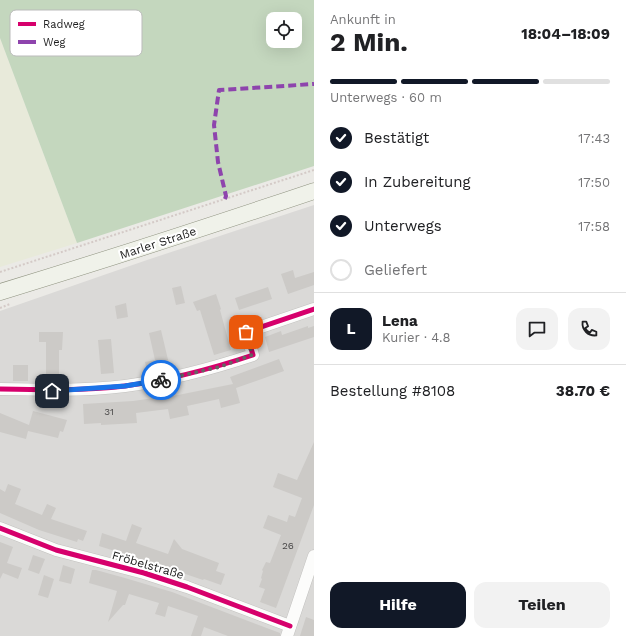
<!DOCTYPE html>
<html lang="de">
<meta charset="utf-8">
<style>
body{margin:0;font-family:"Work Sans",sans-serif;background:#f2f2f2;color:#202124;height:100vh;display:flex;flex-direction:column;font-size:15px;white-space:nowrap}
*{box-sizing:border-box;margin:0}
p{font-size:13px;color:#757577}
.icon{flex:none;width:22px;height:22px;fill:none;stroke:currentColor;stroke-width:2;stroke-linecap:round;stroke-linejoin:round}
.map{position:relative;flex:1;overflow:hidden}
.drawer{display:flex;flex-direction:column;background:#fff;width:312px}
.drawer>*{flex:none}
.fabs{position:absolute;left:266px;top:12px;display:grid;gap:8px}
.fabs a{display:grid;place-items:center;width:36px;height:36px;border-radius:8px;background:#fff;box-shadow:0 4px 16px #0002;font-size:20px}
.pin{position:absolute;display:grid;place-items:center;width:34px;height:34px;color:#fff;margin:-17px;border-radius:8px;box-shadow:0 2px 6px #0006}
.courier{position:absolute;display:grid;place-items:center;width:40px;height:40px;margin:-20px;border:3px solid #1a73e8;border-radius:50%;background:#fff;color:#222;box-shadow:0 1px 5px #0007}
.head em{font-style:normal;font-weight:700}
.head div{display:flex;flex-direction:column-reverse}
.head{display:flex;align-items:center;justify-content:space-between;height:68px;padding:0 16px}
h1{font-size:26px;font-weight:700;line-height:30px}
.bar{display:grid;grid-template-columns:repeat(4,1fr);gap:6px 4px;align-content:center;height:48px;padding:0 16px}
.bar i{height:5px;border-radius:3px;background:#e0e0e0}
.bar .active{background:#111827}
.bar p{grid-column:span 4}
.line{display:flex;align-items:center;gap:10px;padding:0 16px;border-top:1px solid #e0e0e0}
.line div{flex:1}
.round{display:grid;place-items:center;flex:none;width:42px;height:42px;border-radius:12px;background:#f2f2f2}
ol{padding:0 16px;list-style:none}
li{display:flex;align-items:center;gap:12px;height:44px}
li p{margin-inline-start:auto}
li .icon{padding:4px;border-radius:50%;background:#111827;color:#fff;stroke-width:4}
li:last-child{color:#757577}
li i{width:22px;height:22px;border:2px solid #e0e0e0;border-radius:50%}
.cta{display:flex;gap:8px;margin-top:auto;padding:8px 16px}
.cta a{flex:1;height:46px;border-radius:12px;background:#111827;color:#fff;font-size:16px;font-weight:700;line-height:46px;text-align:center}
.cta a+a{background:#f2f2f2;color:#202124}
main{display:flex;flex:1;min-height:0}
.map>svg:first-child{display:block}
</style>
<main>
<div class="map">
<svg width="314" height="636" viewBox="0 0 314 636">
<rect width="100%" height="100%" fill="#ebeae6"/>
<path fill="#dad9d7" d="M314,205V636H0V311L147,260Z"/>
<path fill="#e8eada" d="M0,38L77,243L0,267Z"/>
<path fill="#c4d7be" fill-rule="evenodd" d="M0,0H314V166L77,243L0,38ZM273,19H295V41H273Z"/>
<g fill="#cccac7">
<path d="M293,270L295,278L314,272V285L288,294L281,274Z"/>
<path d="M181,286L185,303L176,305L172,288Z"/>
<path d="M268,287L272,299L239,310L235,298Z"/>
<path d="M216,294L221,309L220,310L231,350L214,355L200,310L197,311L193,302Z"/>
<path d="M126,303L128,317L117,319L115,306Z"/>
<path d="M308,326V328L314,326V337L269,352L265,337L281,331L282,335Z"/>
<path d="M161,330L169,364L156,367L157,369L147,371L145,362L155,360L149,333Z"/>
<path d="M39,332H63L62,350H59V377H46V342H39Z"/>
<path d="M111,339L114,373L101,374L98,340Z"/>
<path d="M279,359L284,371L236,388L240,403L221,408L219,399L187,406L189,415L170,419L168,409L136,413L137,423L101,425V423L84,424L83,404L133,401L168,396V397L233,384L230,377Z"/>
<rect x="13" y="365" width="15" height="16"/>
<path d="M33,411L67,420L63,432L60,431L58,438L28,431L26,439L0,432V413L29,425Z"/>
<path d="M314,442V505L276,608L260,602L265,589L259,587L262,579L261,578L263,571L262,570L266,562L270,563L281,535L263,528L268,515L287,522L289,515L295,517L302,498L273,487L278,473L297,480Z"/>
<path d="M8,484L21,489L15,504L42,515L47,504L56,508L51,519L87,531L83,541L78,539L77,542L39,530L0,513V489L5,492Z"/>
<path d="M132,524L142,528L136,543L168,554L174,539L182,549L219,563L216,571L225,574L221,585L204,579L203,580L162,566L99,546L102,533L126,541Z"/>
<path d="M0,542L13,547L7,563L22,568L18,579L3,573L0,579Z"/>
<path d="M33,555L45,559L39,574L28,570Z"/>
<path d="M63,565L75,569L71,584L59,581Z"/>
<path d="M92,570H96L125,578L172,592L280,633V636H228L204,627L201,636H191L198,616L168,606L165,617L155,614L159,603L129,594L125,605H123L108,622L117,591L89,583Z"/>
<path d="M44,575L54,579L48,598L38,595Z"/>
<path d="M306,617L314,620V636H300Z"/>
</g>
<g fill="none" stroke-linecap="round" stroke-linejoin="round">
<defs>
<g id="minor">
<path d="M0,389C42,390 84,391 125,386C169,380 211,369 253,355L246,332L314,309"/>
<path d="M0,528L56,550L144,573L187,587L290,626"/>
<path d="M287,636L314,556"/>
</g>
<path id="secondary" d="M0,292C105,260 210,226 314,191"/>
</defs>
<use href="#minor" stroke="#c1c0be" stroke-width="13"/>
<use href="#secondary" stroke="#8f9380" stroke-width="17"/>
<g stroke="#d4cac7" stroke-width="2" stroke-dasharray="2 2" stroke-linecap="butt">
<path d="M0,272L314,170"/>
<path d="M0,308L10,304"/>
</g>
<use href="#minor" stroke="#fcfcfb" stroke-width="12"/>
<use href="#secondary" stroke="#f0f2ea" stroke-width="16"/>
<path stroke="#8e44ad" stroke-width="4" stroke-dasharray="8 4" stroke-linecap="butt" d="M225,199L226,196L218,162L214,125L219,90L314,84"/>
<defs>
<g id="cycleway">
<path d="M0,389C42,390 84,391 125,386C169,380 211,369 253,355L246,332L314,309"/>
<path d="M0,528L56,550L144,573L187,587L290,626"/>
</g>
</defs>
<use href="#cycleway" stroke="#fff" stroke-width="8"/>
<use href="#cycleway" stroke="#d6006c" stroke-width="5"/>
</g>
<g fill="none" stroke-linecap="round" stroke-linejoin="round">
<path stroke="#656563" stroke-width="4" stroke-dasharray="0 7.2" d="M161,380L219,367L252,355L246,332"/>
<path stroke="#1a73e8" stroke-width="5" d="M52,391L125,386L161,380"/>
</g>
<g text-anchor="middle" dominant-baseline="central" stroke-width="4" stroke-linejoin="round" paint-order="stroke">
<g font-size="10" fill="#494848">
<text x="109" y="411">31</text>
<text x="288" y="545">26</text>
</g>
<g font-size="12" fill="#1d1d1d" stroke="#fff">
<text transform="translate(158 243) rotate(-18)">Marler Straße</text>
<text transform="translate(148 565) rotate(16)">Fröbelstraße</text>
</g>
</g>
<rect x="10" y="10" width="132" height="46" rx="6" fill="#fff" stroke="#bbb" stroke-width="1"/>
<rect x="18" y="22" width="18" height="4" fill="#d6006c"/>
<rect x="18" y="40" width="18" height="4" fill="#8e44ad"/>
<g font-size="11" fill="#1d1d1d">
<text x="43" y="28">Radweg</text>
<text x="43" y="46">Weg</text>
</g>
</svg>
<div class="fabs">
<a><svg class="icon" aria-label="locate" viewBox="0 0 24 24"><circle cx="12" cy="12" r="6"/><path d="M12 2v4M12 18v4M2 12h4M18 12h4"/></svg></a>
</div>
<div class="pin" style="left:246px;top:332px;background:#ea580c"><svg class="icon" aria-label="bag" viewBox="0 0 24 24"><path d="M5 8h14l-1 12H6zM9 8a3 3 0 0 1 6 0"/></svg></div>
<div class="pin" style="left:52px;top:391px;background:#1f2937"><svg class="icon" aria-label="home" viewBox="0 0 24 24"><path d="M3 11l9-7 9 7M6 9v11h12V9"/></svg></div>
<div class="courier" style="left:161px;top:380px"><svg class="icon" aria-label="bike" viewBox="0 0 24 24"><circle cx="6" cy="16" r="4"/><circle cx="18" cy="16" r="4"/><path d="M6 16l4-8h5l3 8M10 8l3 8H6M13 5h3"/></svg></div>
</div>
<section class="drawer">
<div class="head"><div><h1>2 Min.</h1><p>Ankunft in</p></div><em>18:04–18:09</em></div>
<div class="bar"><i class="active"></i><i class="active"></i><i class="active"></i><i></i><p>Unterwegs · 60 m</p></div>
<ol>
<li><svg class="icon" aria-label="check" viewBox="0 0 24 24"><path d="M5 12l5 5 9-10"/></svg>Bestätigt<p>17:43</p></li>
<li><svg class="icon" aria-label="check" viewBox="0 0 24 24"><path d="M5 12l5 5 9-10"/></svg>In Zubereitung<p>17:50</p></li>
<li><svg class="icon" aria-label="check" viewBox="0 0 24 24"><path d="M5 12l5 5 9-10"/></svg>Unterwegs<p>17:58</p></li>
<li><i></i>Geliefert</li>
</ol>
<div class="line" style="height:72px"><b class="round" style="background:#111827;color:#fff">L</b><div><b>Lena</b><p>Kurier · 4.8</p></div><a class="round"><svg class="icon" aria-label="chat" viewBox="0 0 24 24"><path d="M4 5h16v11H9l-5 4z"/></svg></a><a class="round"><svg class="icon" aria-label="phone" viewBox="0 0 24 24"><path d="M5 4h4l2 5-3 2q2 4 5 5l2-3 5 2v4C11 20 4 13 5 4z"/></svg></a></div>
<div class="line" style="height:52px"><div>Bestellung #8108</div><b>38.70 €</b></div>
<div class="cta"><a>Hilfe</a><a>Teilen</a></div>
</section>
</main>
